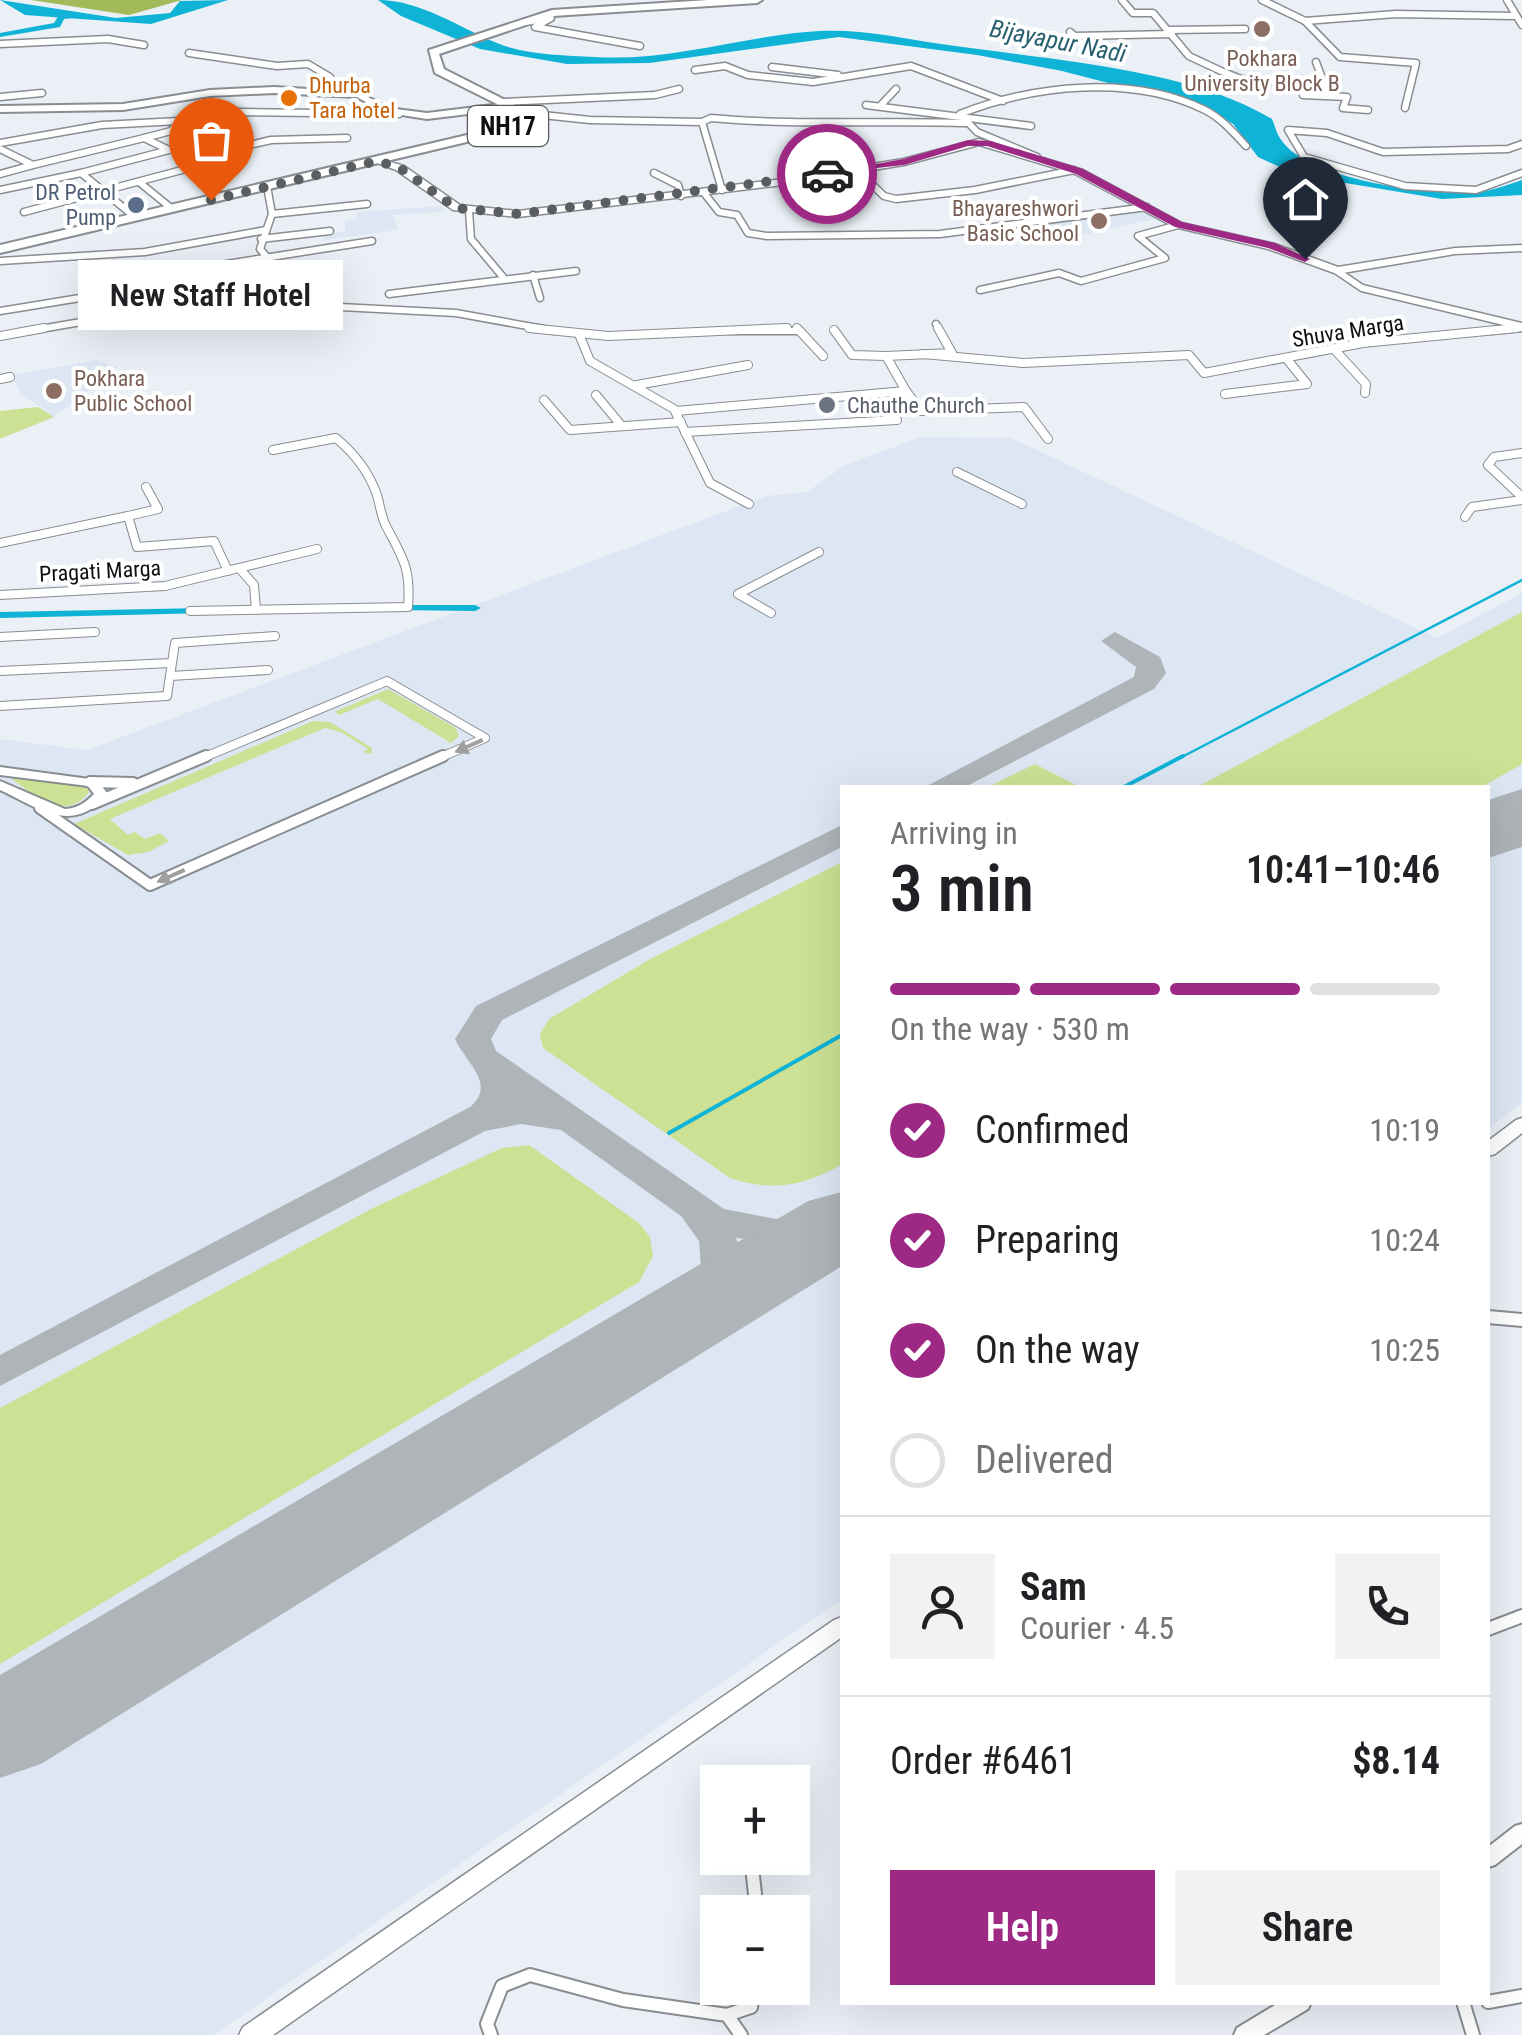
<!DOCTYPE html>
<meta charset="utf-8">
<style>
body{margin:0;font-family:"Roboto Condensed",sans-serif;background:#f2f2f2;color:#202124;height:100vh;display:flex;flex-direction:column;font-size:38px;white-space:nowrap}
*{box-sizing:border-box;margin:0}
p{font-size:32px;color:#757577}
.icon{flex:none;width:55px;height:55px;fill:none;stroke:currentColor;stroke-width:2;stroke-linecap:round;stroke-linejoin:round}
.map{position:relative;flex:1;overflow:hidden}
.details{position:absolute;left:840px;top:785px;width:650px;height:1220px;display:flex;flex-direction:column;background:#fff;border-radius:0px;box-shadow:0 10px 40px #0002}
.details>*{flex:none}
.fabs{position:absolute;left:700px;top:1765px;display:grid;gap:20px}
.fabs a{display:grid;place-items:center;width:110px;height:110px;border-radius:0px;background:#fff;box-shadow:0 10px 40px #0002;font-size:50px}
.pin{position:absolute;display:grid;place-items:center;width:85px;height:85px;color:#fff;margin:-102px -42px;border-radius:50% 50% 50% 0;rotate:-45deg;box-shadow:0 0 10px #0007}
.pin .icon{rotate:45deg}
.courier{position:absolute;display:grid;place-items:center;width:100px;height:100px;margin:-50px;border:8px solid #9d2984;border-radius:50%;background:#fff;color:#222;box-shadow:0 2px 12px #0007}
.bubble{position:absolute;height:70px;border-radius:0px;background:#fff;box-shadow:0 10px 40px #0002;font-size:32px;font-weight:600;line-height:70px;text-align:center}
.head em{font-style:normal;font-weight:600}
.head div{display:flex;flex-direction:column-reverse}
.head{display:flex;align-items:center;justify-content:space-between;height:170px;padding:0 50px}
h1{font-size:65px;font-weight:600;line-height:75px}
.bar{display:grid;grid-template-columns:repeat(4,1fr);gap:15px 10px;align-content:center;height:120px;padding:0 50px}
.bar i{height:12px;border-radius:8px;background:#e0e0e0}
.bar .selected{background:#9d2984}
.bar p{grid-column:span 4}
.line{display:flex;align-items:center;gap:25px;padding:0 50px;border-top:2px solid #e0e0e0}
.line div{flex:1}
.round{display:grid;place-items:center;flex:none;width:105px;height:105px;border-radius:0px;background:#f2f2f2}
ol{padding:0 50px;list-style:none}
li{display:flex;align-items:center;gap:30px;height:110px}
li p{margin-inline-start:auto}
li .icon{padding:10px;border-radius:50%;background:#9d2984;color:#fff;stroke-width:4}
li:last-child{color:#757577}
li i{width:55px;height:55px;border:5px solid #e0e0e0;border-radius:50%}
.action{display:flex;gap:20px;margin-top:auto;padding:20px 50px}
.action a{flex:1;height:115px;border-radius:0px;background:#9d2984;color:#fff;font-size:40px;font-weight:600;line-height:115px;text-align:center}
.action a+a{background:#f2f2f2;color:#202124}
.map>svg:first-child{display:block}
</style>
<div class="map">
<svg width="1522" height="2035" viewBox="0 0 1522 2035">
<rect width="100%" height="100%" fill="#eaf0f6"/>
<g fill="#dde7f4">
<path d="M441,206L446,212L393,215L398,230L325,240L321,234L345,231V221L356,220L357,212Z"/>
<path d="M1145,209L1159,218L1087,234L1047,237L1036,234L1031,224Z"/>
<path d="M96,360L118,367L54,417L20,393L12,375Z"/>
<path d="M921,437L1011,438L1437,638L1522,593V1103L1488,1129V788H842V1599L214,2035H0V739L87,750L766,496L807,492L845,465Z"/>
</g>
<g fill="#cce194">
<path d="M38,407L54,417L0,439V411Z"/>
<path d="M1522,612V764L1482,787H1197Z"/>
<path d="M388,689L456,728L459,736L451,743L378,699L339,715L334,712Z"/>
<path d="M313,721L330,722L372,748V754L363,752L368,749L341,732L325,728L110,819L128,835L135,832L145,839L160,833L169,841L148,852L128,855L74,824Z"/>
<path d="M1035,764L1080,787H988Z"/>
<path d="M14,776L82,785L90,791C66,823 35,796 12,779Z"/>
<path d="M842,862V1164C805,1186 772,1192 730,1178L543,1048L540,1034L549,1019L652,958Z"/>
<path d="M529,1145L639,1223L650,1237L653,1256L639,1282L0,1664V1408L373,1208L502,1148Z"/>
</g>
<path fill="#a2ba59" d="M31,0H182L129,15Z"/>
<g fill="#0eb3d6">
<path d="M0,0L116,18L170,13L180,1L228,0L151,24L25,15Z"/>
<path d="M378,0C420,0 458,27 497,43C526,55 563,55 594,57C671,62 745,35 820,31C861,29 901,38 941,44C1040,59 1187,67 1272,119C1275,126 1277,135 1282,141C1309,180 1432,196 1476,192C1492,191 1507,185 1522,180V195L1442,199L1297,175L1258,157L1233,124L1209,109L1062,71L977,55L839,37L649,63L567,64L480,49L401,16Z"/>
</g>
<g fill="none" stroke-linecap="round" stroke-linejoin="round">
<path stroke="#0eb3d6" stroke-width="2.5" d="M1178,759L1522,580"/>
<g stroke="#0eb3d6" stroke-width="4">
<path d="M1122,788L1183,756"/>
<path d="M669,1133L842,1035"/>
</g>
<g fill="#0eb3d6" fill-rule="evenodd">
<path d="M59,15H78L82,17L64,19L60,27L0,37V33L54,23Z"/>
<path d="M396,605H475L481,608L475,611L392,610L390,608Z"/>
<path d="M204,608L210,611L208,613L0,618V612Z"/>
</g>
<g fill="#afb4b8" fill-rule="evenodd">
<path d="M1115,632L1160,657L1166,673L1154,689L963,788H923L1134,677L1136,667L1101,641Z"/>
<path d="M842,825V847L502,1020L491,1039L496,1051L724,1209L776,1219L842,1208L839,1234L792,1243L736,1238C750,1276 713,1342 669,1329L663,1320L694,1285L701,1268L699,1241L681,1216L561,1130L521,1124L485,1131L0,1386V1355L470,1107C497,1084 466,1063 455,1039L476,1006Z"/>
</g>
<g fill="#afb4b8" fill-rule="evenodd">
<path d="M1522,789V847L1488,858V800Z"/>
<path d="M842,1192V1266L41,1764L0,1778V1675L808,1201Z"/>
</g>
<defs>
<g id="street-far3">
<path d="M1122,0L1133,13H1153L1189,56L1221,71L1241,79L1325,86L1316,62"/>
<path d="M1262,0L1305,21L1396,14L1514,16"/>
<path d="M1507,0L1522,25"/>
<path d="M1305,21L1340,57L1416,63L1405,108"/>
<path d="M525,22L551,18L535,27L640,46"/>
<path d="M1169,30L1245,29"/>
<path d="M1070,32L1075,36L1172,34"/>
<path d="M0,44L108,39L144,45"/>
<path d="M189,53L277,66L308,64L330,77L319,93"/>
<path d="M772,67L838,75"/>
<path d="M695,70L725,66L748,75L813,82L911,66L1003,101"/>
<path d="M1306,85L1303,95L1347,97L1343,108L1368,110"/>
<path d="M0,97L42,93"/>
<path d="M503,102L655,95L679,89"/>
<path d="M866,105L1031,126"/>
<path d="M880,106L896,89"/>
<path d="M514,112L590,120L702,122L722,190"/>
<path d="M702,122L711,118C796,126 881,120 967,123"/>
<path d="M144,138L171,131L179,121L236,112L399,114"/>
<path d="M0,143L102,125L179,121"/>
<path d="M1522,144L1508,149L1383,152L1327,133L1288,130L1304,157L1405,186L1476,190L1522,173"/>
<path d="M0,149L33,165L0,174"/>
<path d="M1037,157L977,132L960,114C1033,85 1132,74 1205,110C1221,118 1234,133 1246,146"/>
<path d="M33,165L144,138L169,150L81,173"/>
<path d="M856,169L884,196L896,199L975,190L1074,170"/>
<path d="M654,173L678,185L681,196"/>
<path d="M139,182L171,208"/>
<path d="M267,186L272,214L260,249L298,293L321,306L456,313L555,331"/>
<path d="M0,190L81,173L135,217"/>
<path d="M704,193L719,212L737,215L748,233L767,236L940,234L1147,207"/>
<path d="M469,211L471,239L503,277"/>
<path d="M24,212L212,162L211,154L271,140L347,138"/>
<path d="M272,214L367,204"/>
<path d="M261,239L330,231"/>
<path d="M0,261L145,252L266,230"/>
<path d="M1337,271L1362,288L1521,326"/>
<path d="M533,275L540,298"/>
<path d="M980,290L1059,273L1081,281L1165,258L1138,236L1178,225"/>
<path d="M389,294L576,271"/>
<path d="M0,311L92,296L148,294L155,289L157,275L372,241"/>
<path d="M936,324L940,331"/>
<path d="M29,331L127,314L198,312"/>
<path d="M728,331H800"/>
<path d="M1491,331L1522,328"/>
</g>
<g id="street-far2">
<path d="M529,328L608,336L787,328"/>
<path d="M797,328L823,356"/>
<path d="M834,330L852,355L886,356L906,391"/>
<path d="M579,334L590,361L674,409L710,483L749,504"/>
<path d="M0,336L44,328"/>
<path d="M1334,349L1366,384L1365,393"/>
<path d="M923,354L1023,363L1189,355L1204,373L1363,343L1517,328"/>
<path d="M886,356L952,353L938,328"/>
<path d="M0,379L10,377"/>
<path d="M637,385L748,365"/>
<path d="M1225,394L1307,384L1286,358"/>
<path d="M596,395L621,425"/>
<path d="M544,400L570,430L681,422"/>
<path d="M676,411L906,391L921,411L1024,407L1048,439"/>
<path d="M685,432L897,420"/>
<path d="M1522,453L1494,457L1488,465L1522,497"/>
<path d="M957,472L1022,504"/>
<path d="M128,516L158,509L146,487"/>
<path d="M1465,517L1472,507L1522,500"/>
<path d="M0,543L128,516L137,547L214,541L228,571"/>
<path d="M240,569L254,585L256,610"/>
<path d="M0,595L165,586L317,549"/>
<path d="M190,611L408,607C411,568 403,558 386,526C381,516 380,505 377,495C369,472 354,453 336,438L273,450"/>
<path d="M771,613L738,594L819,552"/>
<path d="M0,637L95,632"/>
<path d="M0,671L171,663"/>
<path d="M171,676L268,670"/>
<path d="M0,706L167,696L175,643L275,636"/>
<path d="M200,759L387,681L485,738L437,759"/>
</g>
<g id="street-far1">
<path d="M90,782L133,783"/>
<path d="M92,804L206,756"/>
<path d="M40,808L150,885L443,756"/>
</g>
<g id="street">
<path d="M1488,1317L1522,1320"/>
<path d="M1488,1629L1522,1616"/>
<path d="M751,1858L757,1912"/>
<path d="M1463,2002L1473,2035"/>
<path d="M1488,2002L1522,1996"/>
<path d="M727,2015L751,2007L754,1988"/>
<path d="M491,2035L487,2024L502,1986L530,1975L623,2000L727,2015L741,2035"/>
</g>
<g id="secondary">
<path d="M274,87L359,92L388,108L427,113L509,103L513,106L509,109L427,119L383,112L357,97L274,93L210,96L123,110L0,112V106L123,104L210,90Z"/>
<path d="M0,767L97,780L108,794C72,836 39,808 0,790V781L65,809C78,808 85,803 94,794L88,786L0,775Z"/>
<path d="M1522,1824V1844L1495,1865L1488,1867V1847L1515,1826Z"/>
<path d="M1280,2002H1311L1308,2009L1264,2035H1234L1237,2028Z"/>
</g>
<g id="primary">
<path d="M979,139L1083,170L1182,223L1275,244L1338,267L1455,248L1522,245V251L1455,254L1337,274L1268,249L1174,227L1075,174L979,145L904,165L775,186L518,217L453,210L396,170L372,161L377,158L404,166L460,205L518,211L775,180L903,159Z"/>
<path d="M1522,1118V1133L1495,1154L1488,1156V1141L1516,1120Z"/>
<path d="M842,1617V1637L273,2035H239L243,2027L834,1620Z"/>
</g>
<path id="highway" d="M708,0H762L757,3L553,16L439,54L444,69L513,104L521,114L513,127L492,136L0,253V245L484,131L504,123L509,114L505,108L435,73L429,50L552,10Z"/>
</defs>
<use href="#street-far3" stroke="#888d92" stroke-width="9"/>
<use href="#street-far2" stroke="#888d92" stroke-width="10"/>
<use href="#street-far1" stroke="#888d92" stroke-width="14"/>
<use href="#street" stroke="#888d92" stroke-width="16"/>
<use href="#secondary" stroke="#888d92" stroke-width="4"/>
<use href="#primary" stroke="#888d92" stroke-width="3"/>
<use href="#highway" stroke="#888d92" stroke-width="4"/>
<use href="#street-far3" stroke="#fff" stroke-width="6"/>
<use href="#street-far2" stroke="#fff" stroke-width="8"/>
<use href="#street-far1" stroke="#fff" stroke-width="10"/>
<use href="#street" stroke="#fff" stroke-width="12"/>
<use href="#secondary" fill="#fff" fill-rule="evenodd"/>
<use href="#primary" fill="#fff" fill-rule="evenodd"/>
<use href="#highway" fill="#fff" fill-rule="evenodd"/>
</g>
<defs><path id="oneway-solid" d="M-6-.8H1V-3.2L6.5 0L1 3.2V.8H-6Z" transform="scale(2.5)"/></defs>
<g fill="#9f9fa0">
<use href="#oneway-solid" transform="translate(469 746) rotate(156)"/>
<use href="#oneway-solid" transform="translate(171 876) rotate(156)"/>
</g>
<path fill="#9d2984" d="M968,140L991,141L1083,169L1182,222L1275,243L1310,259L1305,262L1268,248L1175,227L1076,174L987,146H968L904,165L822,174L903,159Z"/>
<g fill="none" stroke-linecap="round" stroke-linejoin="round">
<path stroke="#5b5e61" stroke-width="10" stroke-dasharray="0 18" d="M211,200L377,161L400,168L456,208L518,214L827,174"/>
</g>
<g fill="#8d6e63" stroke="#fff" stroke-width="4">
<circle cx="1262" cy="29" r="10"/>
<circle cx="1099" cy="221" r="10"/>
<circle cx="54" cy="391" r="10"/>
</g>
<circle fill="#e8710a" stroke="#fff" stroke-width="4" cx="289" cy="98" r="10"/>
<circle fill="#5c6f8a" stroke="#fff" stroke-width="4" cx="136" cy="205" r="10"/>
<circle fill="#6b7280" stroke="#fff" stroke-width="4" cx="827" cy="405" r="10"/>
<g text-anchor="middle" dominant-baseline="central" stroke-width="8" stroke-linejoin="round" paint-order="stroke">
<g font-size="22" fill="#785e54" stroke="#fff">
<text x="1262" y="58">Pokhara<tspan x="1262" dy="25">University Block B</tspan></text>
<text x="1079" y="208" text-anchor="end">Bhayareshwori<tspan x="1079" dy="25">Basic School</tspan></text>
<text x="74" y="378" text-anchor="start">Pokhara<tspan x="74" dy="25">Public School</tspan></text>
</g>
<g font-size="22" fill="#c56008" stroke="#fff" text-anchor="start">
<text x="309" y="85">Dhurba<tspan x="309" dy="25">Tara hotel</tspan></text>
</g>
<g font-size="22" fill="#4e5e75" stroke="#fff" text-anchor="end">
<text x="116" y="192">DR Petrol<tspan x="116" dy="25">Pump</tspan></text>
</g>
<g font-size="22" fill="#0e0f11" stroke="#fff">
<text transform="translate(1348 331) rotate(-9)">Shuva Marga</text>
<text transform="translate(100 571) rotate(-3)">Pragati Marga</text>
</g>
<g font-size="22" fill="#5b616d" stroke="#fff" text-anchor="start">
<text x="847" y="405">Chauthe Church</text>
</g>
<g font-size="25" font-style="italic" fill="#29606f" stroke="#fff">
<text transform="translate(1058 41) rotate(11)">Bijayapur Nadi</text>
</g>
<rect fill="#fff" stroke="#565758" stroke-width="2.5" x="468" y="106" width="80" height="40" rx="8"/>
<g font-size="25" font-weight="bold" fill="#0e0f11">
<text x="508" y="126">NH17</text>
</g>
</g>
</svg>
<div class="fabs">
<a>+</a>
<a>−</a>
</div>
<div class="pin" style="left:211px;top:200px;background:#ea580c"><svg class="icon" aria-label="bag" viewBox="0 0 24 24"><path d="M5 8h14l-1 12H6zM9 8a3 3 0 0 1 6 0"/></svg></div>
<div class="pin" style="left:1305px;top:259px;background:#1f2937"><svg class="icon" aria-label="home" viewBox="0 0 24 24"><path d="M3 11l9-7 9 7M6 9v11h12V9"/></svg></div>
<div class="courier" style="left:827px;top:174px"><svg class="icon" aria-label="car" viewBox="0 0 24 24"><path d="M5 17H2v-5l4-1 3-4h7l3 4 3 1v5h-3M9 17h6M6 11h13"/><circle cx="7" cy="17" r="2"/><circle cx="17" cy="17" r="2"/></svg></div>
<div class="bubble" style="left:78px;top:260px;width:265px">New Staff Hotel</div>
<section class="details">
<div class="head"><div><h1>3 min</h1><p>Arriving in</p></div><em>10:41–10:46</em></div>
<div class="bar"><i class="selected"></i><i class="selected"></i><i class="selected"></i><i></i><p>On the way · 530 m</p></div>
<ol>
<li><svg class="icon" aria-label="check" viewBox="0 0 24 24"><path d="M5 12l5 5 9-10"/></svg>Confirmed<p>10:19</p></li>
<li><svg class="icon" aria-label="check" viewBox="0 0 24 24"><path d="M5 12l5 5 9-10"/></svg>Preparing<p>10:24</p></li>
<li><svg class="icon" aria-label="check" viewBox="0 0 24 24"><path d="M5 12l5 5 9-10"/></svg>On the way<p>10:25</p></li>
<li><i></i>Delivered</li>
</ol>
<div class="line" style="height:180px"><a class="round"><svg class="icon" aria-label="person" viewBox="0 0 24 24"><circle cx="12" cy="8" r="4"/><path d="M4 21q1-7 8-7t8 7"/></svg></a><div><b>Sam</b><p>Courier · 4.5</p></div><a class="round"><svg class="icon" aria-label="phone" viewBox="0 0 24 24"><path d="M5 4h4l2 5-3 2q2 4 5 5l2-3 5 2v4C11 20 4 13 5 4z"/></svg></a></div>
<div class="line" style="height:130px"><div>Order #6461</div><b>$8.14</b></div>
<div class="action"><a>Help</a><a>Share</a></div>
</section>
</div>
